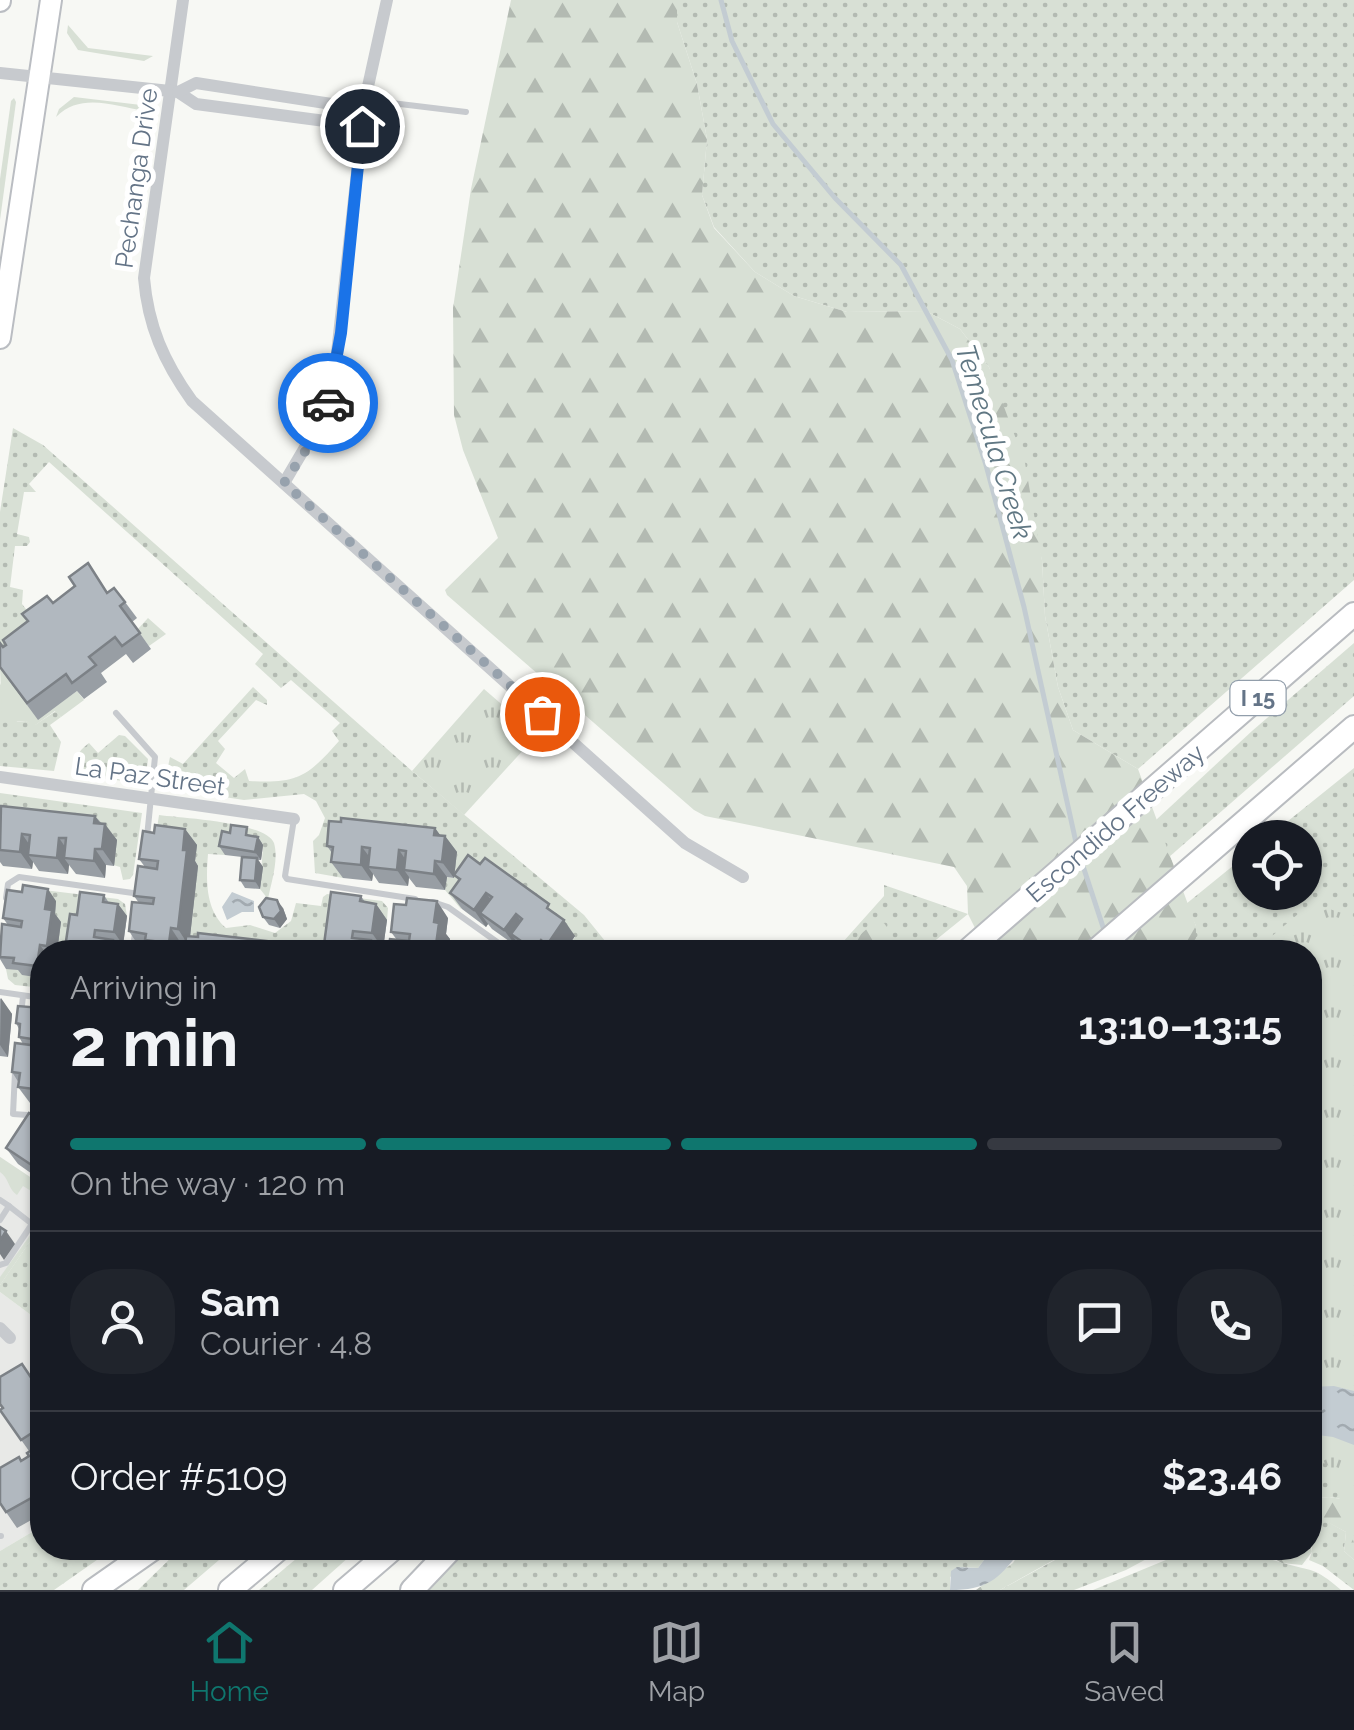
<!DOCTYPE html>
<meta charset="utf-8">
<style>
body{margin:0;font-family:Raleway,sans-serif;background:#20242c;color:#f1f3f6;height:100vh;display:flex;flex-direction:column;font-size:38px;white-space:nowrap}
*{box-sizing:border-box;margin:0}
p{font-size:32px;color:#9ea1a6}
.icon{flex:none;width:55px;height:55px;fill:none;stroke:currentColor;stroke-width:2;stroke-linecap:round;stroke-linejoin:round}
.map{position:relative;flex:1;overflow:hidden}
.side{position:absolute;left:30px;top:940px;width:1292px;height:620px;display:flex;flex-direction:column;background:#171b24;border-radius:40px;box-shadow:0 2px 8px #0004}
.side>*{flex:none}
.fabs{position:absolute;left:1232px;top:820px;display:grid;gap:20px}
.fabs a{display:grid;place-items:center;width:90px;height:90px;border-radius:50%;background:#171b24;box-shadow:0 2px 8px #0004;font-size:50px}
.pin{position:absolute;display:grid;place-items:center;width:85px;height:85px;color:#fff;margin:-42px;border:5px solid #fff;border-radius:50%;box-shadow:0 2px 10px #0007}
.courier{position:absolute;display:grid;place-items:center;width:100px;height:100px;margin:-50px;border:8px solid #1a73e8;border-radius:50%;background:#fff;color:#222;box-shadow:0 2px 12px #0007}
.overview em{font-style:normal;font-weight:700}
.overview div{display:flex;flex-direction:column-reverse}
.overview{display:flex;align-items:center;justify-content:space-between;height:170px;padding:0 40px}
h1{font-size:65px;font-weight:700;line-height:75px}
.bar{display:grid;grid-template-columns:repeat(4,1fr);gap:15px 10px;align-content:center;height:120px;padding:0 40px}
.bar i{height:12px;border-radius:8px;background:#363941}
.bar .selected{background:#0f766e}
.bar p{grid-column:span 4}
.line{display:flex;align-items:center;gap:25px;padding:0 40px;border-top:2px solid #363941}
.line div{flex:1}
.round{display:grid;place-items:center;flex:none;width:105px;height:105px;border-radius:40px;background:#20242c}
.dock{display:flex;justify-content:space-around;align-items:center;height:140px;border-top:2px solid #363941;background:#171b24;font-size:28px;color:#9ea1a6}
.dock a{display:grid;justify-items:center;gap:5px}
.dock .selected{color:#0f766e}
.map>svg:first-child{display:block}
</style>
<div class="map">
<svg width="1354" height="1590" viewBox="0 0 1354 1590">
<defs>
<pattern id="grass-dots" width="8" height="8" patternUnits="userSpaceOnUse" patternTransform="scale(2.5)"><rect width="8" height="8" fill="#d8e0d5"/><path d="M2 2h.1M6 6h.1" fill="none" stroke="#b3bab2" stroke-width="1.8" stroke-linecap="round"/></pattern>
<pattern id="forest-firs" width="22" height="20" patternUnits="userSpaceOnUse" patternTransform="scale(2.5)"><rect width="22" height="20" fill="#d8e0d5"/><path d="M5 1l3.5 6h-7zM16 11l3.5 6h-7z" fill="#b3bab2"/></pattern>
<pattern id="park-tufts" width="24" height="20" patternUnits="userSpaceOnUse" patternTransform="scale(2.5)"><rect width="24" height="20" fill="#d8e0d5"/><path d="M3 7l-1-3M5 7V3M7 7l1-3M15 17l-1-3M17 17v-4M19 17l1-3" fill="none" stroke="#b3bab2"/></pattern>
<pattern id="water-ripples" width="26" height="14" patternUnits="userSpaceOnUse" patternTransform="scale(2.5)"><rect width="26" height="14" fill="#c3ccd2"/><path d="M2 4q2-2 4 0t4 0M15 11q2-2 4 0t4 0" fill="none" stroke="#a2aab0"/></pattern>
</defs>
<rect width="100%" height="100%" fill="#f7f8f4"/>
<g fill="#e8e9e7">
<path d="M0,1157L42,1185V1224L0,1285Z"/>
<path d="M0,1292L35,1318L42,1333V1353L31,1369L42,1385V1526L0,1551Z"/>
</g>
<g fill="url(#grass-dots)">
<path d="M677,0H1354V580L1138,769L1073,730L1058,687L1045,616L1042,560L989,367L960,329L926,311L847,312L794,296L755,272L714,227L702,195L707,139L697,84L677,22Z"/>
<path d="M13,428L43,445L412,771L584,915L614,952H564L575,937L471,895L461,909L445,890L447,877L453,878L457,853L343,878L315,873L313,841L319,835L325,818L316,801L304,794L244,800L171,789L165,781L170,757L183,764L253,687L267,700V705L256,700L218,741L225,749L216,763L234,778L245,769L249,781C298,784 308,776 339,741L332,731L340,723L291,680L281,688L255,664L263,654L49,462L29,484L36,492H24L17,534L29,537L30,542L27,546H15L10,587L23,590L22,604L39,626L0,666V512Z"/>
<path d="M148,618L166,634L149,646L137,630Z"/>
<path d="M1354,643V696L1169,857L1156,820L1252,731Z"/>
<path d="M0,683L17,722L26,721L35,725L56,711L61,717L50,725L61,742L54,771L0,766Z"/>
<path d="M119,735L125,736L148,759L145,783L75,776C71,762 78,751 89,743L98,753Z"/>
<path d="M1354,768V1212L1310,952H1140L1148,949L1165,952L1196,926L1186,904L1250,852V892H1305V838L1268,837Z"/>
<path d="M0,793L142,813L133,875L130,879L123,880L120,867L0,831Z"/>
<path d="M159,815C181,818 266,822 274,843C279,860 271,883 268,899L260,889L263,845L227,840L225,855L208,854C206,879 205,910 226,928L250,925L275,933L291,921L296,903L321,906L323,897L327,894L382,901L388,908L387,920L371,918L336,952H181L182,945H189L196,845L154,848Z"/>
<path d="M884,885L968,914L921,952H834L884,896Z"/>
<path d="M27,888L118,899L125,904L127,916L111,914L75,952H42V988L15,985L8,979L6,969L15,894Z"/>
<path d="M42,1224V1333L35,1318L0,1292V1285Z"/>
<path d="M1310,1434L1354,1501L1329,1497L1310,1499L1313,1472L1310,1469Z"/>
<path d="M1310,1512L1346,1532L1344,1551L1354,1560V1590L1323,1566L1309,1560L1312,1552Z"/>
<path d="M42,1526V1548H114L54,1590H0V1551Z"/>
<path d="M181,1548H233L184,1590H138Z"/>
<path d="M309,1548H359L312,1590H259Z"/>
<path d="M467,1548H993L978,1568L965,1567L950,1577V1590H425Z"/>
<path d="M1077,1548H1167L1126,1570L1074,1590H1000Z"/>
<path d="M1195,1548C1227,1548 1252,1554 1283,1563C1314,1572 1313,1566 1341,1590H1093Z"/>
</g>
<g fill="url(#forest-firs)">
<path d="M511,0H677V22L697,84L707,139L702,195L714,228L755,272L794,296L847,312L926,311L960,329L989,367L1025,463L1042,560L1045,616L1058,687L1073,730L1138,769L1196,926V938L1191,945C1173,953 1156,945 1140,952H987L968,914L967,886L954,867L705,816L694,810L447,595L445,590L498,538L463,450L454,415L453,308L471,189Z"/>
<path d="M884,923L891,933L890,952H841L870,926Z"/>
<path d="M1329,1497L1354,1501V1560L1344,1551L1346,1532L1310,1513V1499Z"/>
<path d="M1310,1543L1312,1552L1302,1565L1282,1563L1271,1557L1269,1550L1260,1548H1310Z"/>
<path d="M1022,1548H1075L1000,1590H976L1013,1563Z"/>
</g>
<g fill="url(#park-tufts)">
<path d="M484,689L537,735L464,815L412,771Z"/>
<path d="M1311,903L1354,917V1543L1329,1466L1310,1455V952H1253Z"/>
</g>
<g fill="#d8e0d5">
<path d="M68,25L88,48L153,56L144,61L78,50L67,33Z"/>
<path d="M74,97L141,105L145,111C114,106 81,92 56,117L59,109Z"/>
<path d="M14,98L16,102L0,220V179L11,101Z"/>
<path d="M0,668L38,719L77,691L84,700L61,717L55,711L34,726L26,721L13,722L11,711L4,715L2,713Z"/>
<path d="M0,1157L42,1185V1224L0,1285V1277L39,1223L38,1209L31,1204L36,1194L23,1186L17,1195C8,1189 9,1178 0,1172Z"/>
</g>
<g fill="url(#water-ripples)">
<path d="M232,892L254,901V912H242L227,920L222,907Z"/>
<path d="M1334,1386L1354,1391V1445L1333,1437L1310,1434V1387Z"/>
<path d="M993,1548H1022C1000,1578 989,1590 950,1590L951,1571L957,1567L978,1568Z"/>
</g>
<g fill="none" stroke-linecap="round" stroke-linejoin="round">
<g stroke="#c3ccd2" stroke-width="5">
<path d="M721,0L732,41L773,124L835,198L901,265L952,360L986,465L1024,607L1077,847"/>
<path d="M1082,863L1105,933"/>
</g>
<defs>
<g id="primary">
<path d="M0,1V0"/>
<path d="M0,338L51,0"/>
</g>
<g id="motorway">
<path d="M966,952L1354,614"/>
<path d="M1094,952L1354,727"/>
<path d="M94,1590L154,1548"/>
<path d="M230,1590L280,1548"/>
<path d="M345,1590L394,1548"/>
<path d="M412,1590L452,1548"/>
</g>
</defs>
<use href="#primary" stroke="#babdc2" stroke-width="24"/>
<use href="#motorway" stroke="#b9bcc0" stroke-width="26"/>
<g stroke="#c7cace" stroke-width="6">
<path d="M367,100L466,112"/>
<path d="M116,713L155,757L147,837"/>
<path d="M294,819L285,876L287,879L415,899"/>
<path d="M6,898L8,884L19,877L140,894"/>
<path d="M433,902L448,907L511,952"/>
<path d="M132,952L135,934"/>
<path d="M0,992L42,998"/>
<path d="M21,1015L23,996"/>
<path d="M15,1072L13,1114L42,1116"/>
<path d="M0,1200L9,1206L0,1220"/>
<path d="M0,1265L6,1263L32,1224L9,1206"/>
<path d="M0,1536H1"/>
</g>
<g stroke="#c7cace" stroke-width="12">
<path d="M183,0L144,278C148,326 164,362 192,401L685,843L743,877"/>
<path d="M0,73L170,91L178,92L196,104L363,126"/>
<path d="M178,92L196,83L364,109"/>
<path d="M284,483L320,422L334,380L365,100L387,0"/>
<path d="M0,777L294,819"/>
<path d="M0,1328L10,1338"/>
</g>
<use href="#primary" stroke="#fff" stroke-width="20"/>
<use href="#motorway" stroke="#fff" stroke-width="22"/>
</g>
<g fill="#989ea4">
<path d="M88,563L108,593L125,602L137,618L132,622L151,649L133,663L126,654L101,673L107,682L84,699L77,691L38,720L0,668L3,647L53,603L75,586Z"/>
<path d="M0,810L95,816L117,840L114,866L106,865L105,878L76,874L69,865L68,874L39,871L33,862L32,869L3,866L0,862Z"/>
<path d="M435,828L440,835L445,836L457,852L454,878L447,877L445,890L416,887L409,878L408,886L379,883L373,874L372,881L343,878L331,862L332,853L327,846Z"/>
<path d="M185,829L197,845L195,861L198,866L190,936L292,944L297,951L182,945L181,952H154L151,949L140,948L129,931L139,903L134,896L145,867L139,859L154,833Z"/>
<path d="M252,836L258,837L263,845L261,860H258L263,867L260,889L245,888L240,880L242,857L225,855L219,846Z"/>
<path d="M454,875L557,915L575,936L564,952H526L518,943L516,946L492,929L488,924L486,927L462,909L450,893L459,881Z"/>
<path d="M104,895L109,903L118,904L127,916L123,945L115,944L121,952H68L65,948L77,915Z"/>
<path d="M361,896L365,902L376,904L387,920L383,949H377L380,952H323Z"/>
<path d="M56,901L55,914L61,922L57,952H42V978L22,975L18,970L6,969L0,959V939L8,925L3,918Z"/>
<path d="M283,908L287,919L280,928L269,925L263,917Z"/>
<path d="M448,918L446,934L450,939L449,952H388L397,940L391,932Z"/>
<path d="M0,998L12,1014L8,1057L0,1056Z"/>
<path d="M42,1001V1105L30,1103L18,1087L19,1083L12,1072L23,1044L19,1037V1029L16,1023L41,1008Z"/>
<path d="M42,1112V1181L18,1164L6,1148L38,1119Z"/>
<path d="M0,1377L42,1394V1514L17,1528L6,1512L21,1460L29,1456V1451L0,1410L2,1408L0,1406Z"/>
</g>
<g fill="#7c8186">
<path d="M95,816L105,830V824L117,840L114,866L102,849L94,823Z"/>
<path d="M435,828L445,842V836L457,852L454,878L442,862L434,835Z"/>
<path d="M185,829L197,845L195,861L198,866L189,946L178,929Z"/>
<path d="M22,834L34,851L28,855L33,862L32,869L20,852Z"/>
<path d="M258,837L263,845L261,860L255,852Z"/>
<path d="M59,838L70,854L64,858L69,865L68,874L57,858Z"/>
<path d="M362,847L374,863L368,867L373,874L372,881L361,865Z"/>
<path d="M95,849L106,865L105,878L94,861Z"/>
<path d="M399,850L410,866L404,870L409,877L408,886L397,870Z"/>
<path d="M257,858L263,867L260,889L255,881Z"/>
<path d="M435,861L447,877L445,890L434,874Z"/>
<path d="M48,889L56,901L55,914L61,922L57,952H52L47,946L45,909Z"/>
<path d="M486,893L498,909L480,913L488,924L486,927L474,910Z"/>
<path d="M277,900L283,908L287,919L280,928L274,919Z"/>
<path d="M437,901L448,918L446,934L450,939L449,952H435L434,922Z"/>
<path d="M118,904L127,916L123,945L114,932Z"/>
<path d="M376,904L387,920L383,949L372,933Z"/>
<path d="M516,914L527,930L511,934L518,943L516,946L504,930Z"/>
<path d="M564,920L575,936L564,952H552L547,945Z"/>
<path d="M171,928L182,945L181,952H176L169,943Z"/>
<path d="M113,940L121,952H111Z"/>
<path d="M371,940L380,952H370Z"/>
<path d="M541,940L549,952H536L534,950Z"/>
<path d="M40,945L45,952H42V974L37,966Z"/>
<path d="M1,998L12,1014L8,1057L0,1045Z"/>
<path d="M6,1231L15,1244L4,1260L0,1254V1241Z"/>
</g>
<g fill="#b1b8bf" stroke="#7c8186" stroke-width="2.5">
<path d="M88,563L107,593L114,588L125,602L120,606L140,633L122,646L115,637L89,657L96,665L72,683L66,674L27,703L0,667V643L3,647L6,645L3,640L28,621L22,614L47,596L53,603L75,586L69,577Z"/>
<path d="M1,806L95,816L94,823L105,824L102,849H95L94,861L64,858L66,838H59L57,858L28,855L30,835L22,834L20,852L0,850Z"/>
<path d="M341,818L435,828L434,835L445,836L442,862L435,861L434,874L404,870L406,851L399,850L397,870L368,867L370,848L362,847L361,865L331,862L333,847L327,846L329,821L341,822Z"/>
<path d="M155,825L185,829L183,850H187L178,929L171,928L169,943L145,940L146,934L129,931L132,902L153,904L154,898L134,896L138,866L157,869L158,861L139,859L143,831L154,833Z"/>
<path d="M231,825L247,827L246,835L258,837L255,852L219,846L222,831L230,833Z"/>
<path d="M468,855L480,864L485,858L549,904L547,908L564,920L547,945L541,940L534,950L511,934L522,919L516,914L504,930L480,913L492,897L486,893L474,910L450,893L460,879L454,875Z"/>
<path d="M242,857L257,858L255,881L240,880Z"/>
<path d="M23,885L48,889L45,909L52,910L47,946L40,945L37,966L13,963L14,958L0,957L2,924L21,927L22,921L3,918L7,890L22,892Z"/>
<path d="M80,892L104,895L103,902L118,904L114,932L95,930L94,937L113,940L111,952H71L72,949L65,948L70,914L77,915Z"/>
<path d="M331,892L361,896L360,901L376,904L372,933L353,931L352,938L371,940L370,952H323Z"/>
<path d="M266,898L277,900L281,911L274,919L263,917L259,907Z"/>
<path d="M407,898L437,901L434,922L439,923L435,952H388L390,939L409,941L410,934L391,932L394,904L406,905Z"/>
<path d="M198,933L292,944L291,950L302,952H185L186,936L198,937Z"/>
<path d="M595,946L600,952H586Z"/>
<path d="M42,1001V1090L18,1087L20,1073L12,1072L15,1043L31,1045L32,1039L19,1037L20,1024L16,1023L18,1006L41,1008Z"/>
<path d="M42,1112V1172L6,1148L29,1113L38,1119Z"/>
<path d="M0,1227L6,1231L0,1241Z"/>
<path d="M22,1364L42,1394V1440L39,1442L32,1433L21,1440L0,1410L3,1408L0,1404V1377Z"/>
<path d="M42,1443V1492L6,1512L0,1503V1468L19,1457L21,1461L29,1456L27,1453Z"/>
</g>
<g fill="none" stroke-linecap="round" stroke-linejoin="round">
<path stroke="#97a2ad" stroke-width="10" stroke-dasharray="0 18" d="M328,403L306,450L284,483L542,714"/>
<path stroke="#1a73e8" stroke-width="12" d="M328,403L341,333L362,126"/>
</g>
<g text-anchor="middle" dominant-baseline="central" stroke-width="10" stroke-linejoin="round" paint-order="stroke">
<rect fill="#fff" stroke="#929eab" stroke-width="2.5" x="1230.5" y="681" width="55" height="34" rx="8"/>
<g font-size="22" font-weight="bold" fill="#647487">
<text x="1258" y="698">I 15</text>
</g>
<g font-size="25" fill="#647487" stroke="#fff">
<text transform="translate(136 178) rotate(-82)">Pechanga Drive</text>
<text transform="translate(150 776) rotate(8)">La Paz Street</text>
<text transform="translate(1115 823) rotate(-41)">Escondido Freeway</text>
</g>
<g font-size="28" font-style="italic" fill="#607783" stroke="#fff">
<text transform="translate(994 442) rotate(73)">Temecula Creek</text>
</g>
</g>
</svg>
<div class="fabs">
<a><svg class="icon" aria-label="locate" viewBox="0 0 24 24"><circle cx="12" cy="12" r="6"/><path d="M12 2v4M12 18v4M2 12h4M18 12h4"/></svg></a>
</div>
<div class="pin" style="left:542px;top:714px;background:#ea580c"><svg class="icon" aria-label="bag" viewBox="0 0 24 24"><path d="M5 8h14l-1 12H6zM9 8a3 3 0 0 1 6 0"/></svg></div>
<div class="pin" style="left:362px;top:126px;background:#1f2937"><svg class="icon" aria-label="home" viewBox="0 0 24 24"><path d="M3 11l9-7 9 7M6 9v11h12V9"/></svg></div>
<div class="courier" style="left:328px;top:403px"><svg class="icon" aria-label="car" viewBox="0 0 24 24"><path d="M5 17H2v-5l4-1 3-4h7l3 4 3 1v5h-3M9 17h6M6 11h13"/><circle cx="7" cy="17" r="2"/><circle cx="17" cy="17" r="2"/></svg></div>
<section class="side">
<div class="overview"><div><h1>2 min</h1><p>Arriving in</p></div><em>13:10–13:15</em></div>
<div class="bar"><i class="selected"></i><i class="selected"></i><i class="selected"></i><i></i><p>On the way · 120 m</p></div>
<div class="line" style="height:180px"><a class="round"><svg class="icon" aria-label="person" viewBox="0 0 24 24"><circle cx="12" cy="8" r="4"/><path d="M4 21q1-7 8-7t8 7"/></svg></a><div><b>Sam</b><p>Courier · 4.8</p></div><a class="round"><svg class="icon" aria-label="chat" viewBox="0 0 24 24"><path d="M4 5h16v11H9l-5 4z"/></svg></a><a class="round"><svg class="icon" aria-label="phone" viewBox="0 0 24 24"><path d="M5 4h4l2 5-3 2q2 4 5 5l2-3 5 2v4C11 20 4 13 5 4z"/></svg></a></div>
<div class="line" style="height:130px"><div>Order #5109</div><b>$23.46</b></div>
</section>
</div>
<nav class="dock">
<a class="selected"><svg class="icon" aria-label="home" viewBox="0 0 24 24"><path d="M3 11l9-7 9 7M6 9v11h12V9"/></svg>Home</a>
<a><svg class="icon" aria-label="map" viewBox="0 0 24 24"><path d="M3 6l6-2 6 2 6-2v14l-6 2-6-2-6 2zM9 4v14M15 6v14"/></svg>Map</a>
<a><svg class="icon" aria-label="saved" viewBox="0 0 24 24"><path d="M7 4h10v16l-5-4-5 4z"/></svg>Saved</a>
</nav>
